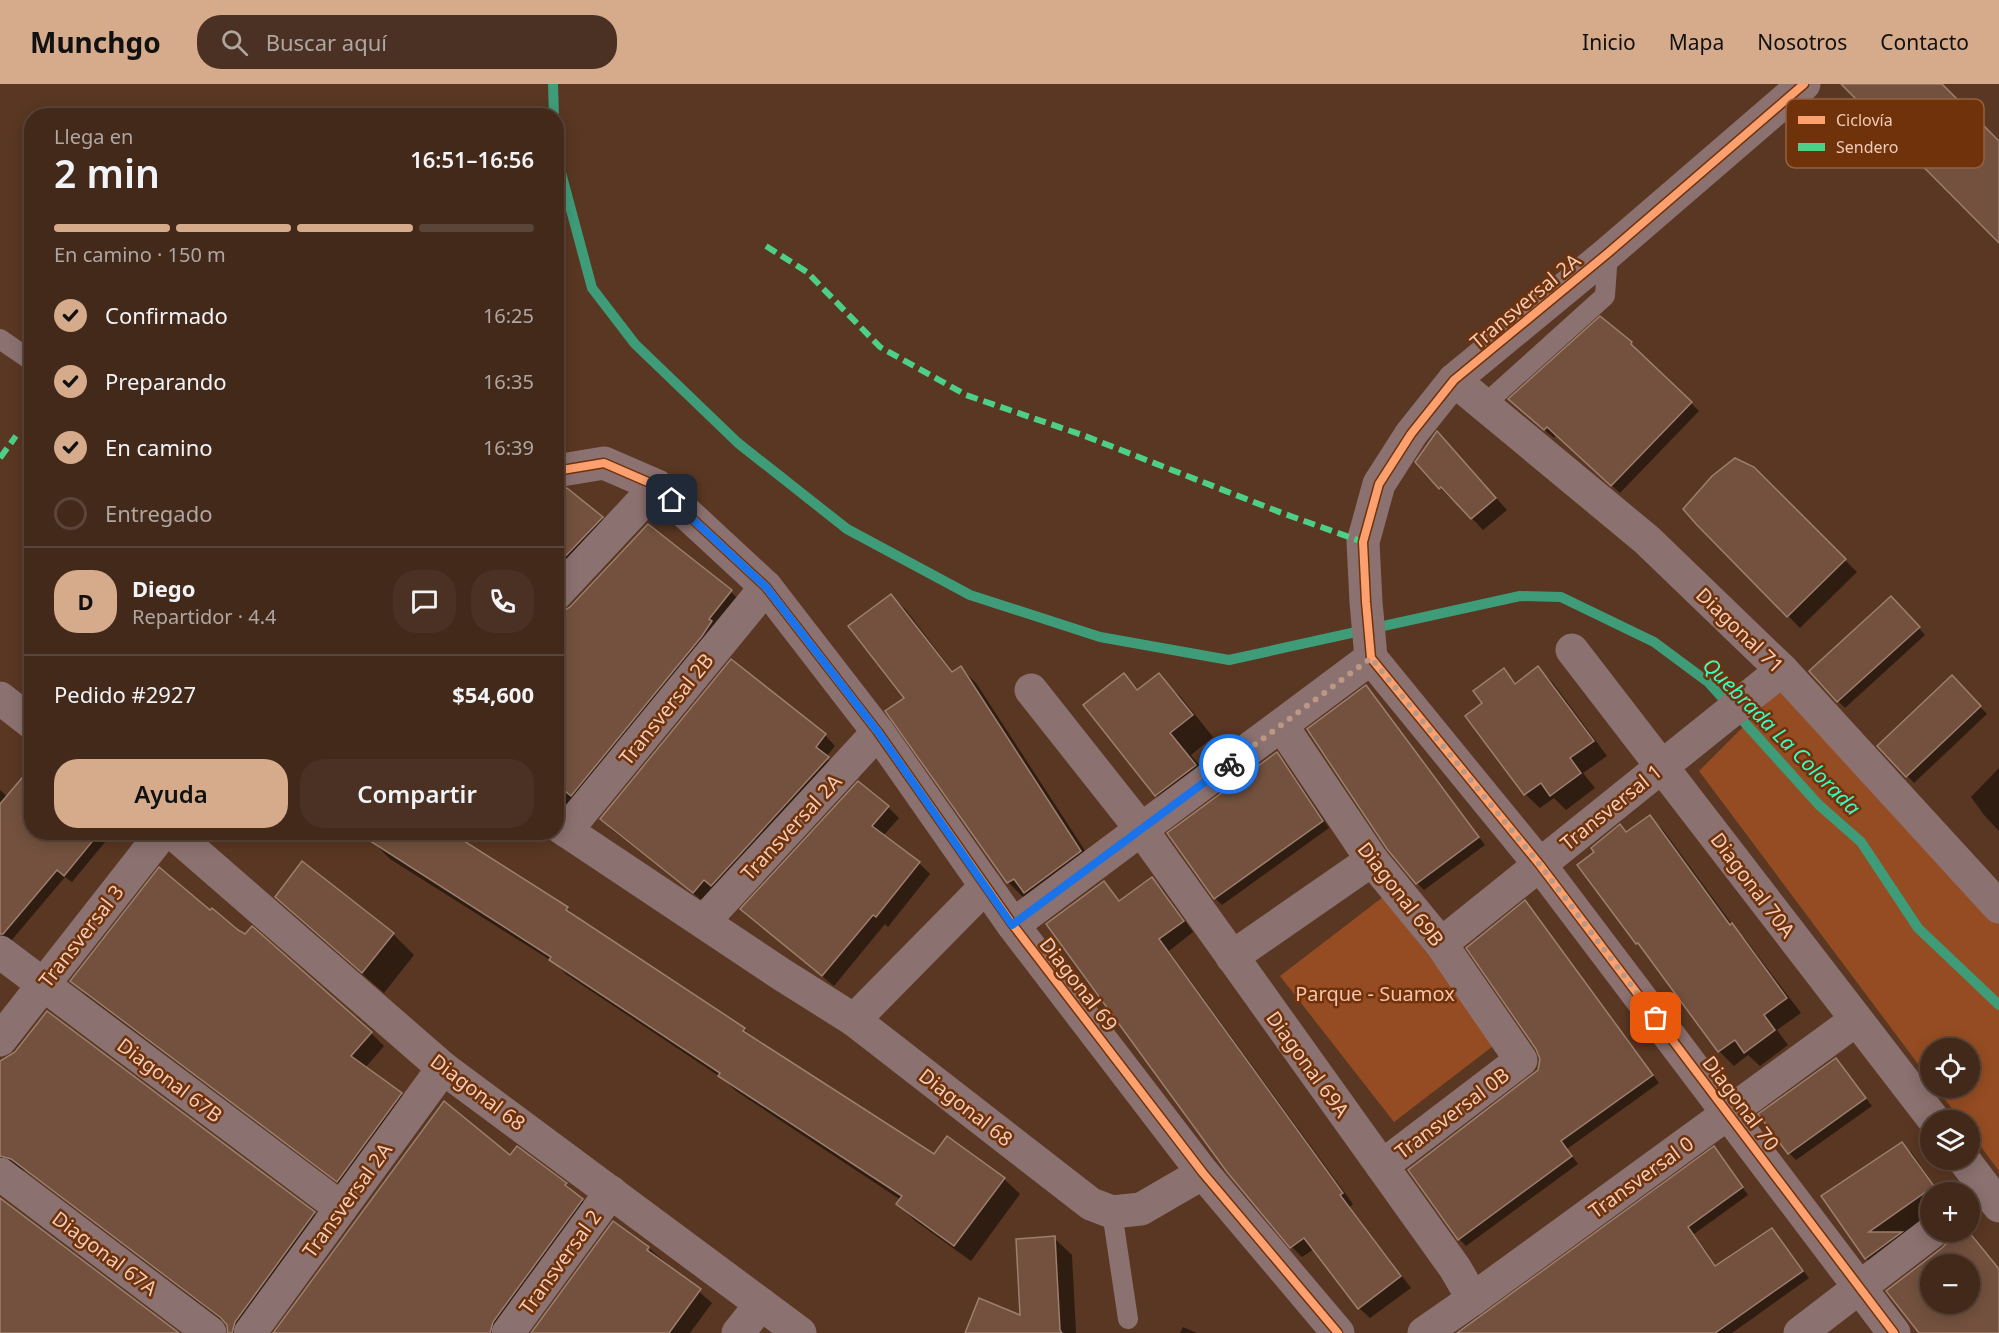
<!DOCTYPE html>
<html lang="es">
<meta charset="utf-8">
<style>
body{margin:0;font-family:"Noto Sans",sans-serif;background:#4a3123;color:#f1f3f6;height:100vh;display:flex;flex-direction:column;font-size:22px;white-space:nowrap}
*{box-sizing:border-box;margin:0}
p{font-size:20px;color:#afa6a2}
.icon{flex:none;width:33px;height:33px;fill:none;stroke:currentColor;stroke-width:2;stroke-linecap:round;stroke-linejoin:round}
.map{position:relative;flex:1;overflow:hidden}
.panel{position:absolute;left:24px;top:24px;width:540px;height:732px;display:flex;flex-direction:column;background:#43291a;border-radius:24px;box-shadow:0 3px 15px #0003,0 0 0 2px #5b4539}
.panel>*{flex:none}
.tools{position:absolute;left:1920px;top:954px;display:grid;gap:12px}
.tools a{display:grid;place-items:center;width:60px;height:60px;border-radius:50%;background:#43291a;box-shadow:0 3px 15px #0003,0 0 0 2px #5b4539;font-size:30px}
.pin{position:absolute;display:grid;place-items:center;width:51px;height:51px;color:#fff;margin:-26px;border-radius:12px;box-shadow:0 3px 9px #0006}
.courier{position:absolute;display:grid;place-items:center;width:60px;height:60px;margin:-30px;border:4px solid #1a73e8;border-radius:50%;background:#fff;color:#222;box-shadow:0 2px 8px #0007}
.summary em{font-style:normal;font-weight:600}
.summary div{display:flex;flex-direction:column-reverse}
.summary{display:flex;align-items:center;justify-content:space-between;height:102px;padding:0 30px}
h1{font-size:39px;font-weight:600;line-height:45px}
.bar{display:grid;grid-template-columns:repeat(4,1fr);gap:9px 6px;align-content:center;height:72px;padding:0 30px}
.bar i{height:8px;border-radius:4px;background:#5b4539}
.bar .current{background:#d6ab8b}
.bar p{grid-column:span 4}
.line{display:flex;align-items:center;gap:15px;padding:0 30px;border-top:2px solid #5b4539}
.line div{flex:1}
.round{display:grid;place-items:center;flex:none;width:63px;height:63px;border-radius:24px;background:#4a3123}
ol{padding:0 30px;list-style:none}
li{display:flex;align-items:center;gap:18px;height:66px}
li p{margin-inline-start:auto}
li .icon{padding:6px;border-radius:50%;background:#d6ab8b;color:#111;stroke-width:4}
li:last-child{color:#afa6a2}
li i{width:33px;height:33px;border:3px solid #5b4539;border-radius:50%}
.action{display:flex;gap:12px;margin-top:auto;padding:12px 30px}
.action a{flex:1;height:69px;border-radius:24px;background:#d6ab8b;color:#111;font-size:24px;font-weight:600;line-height:69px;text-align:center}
.action a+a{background:#4a3123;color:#f1f3f6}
header{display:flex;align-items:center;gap:36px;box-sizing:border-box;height:84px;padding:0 30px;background:#d6ab8b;color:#111}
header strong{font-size:28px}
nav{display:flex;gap:33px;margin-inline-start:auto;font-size:21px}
.search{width:420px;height:54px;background:#4a3123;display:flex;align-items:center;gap:15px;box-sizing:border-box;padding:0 21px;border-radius:24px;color:#afa6a2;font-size:22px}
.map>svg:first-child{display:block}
</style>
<header>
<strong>Munchgo</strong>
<div class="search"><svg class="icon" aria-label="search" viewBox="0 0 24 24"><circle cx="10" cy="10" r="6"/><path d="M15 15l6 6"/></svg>Buscar aquí</div>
<nav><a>Inicio</a><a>Mapa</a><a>Nosotros</a><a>Contacto</a></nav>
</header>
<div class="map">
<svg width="1999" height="1249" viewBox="0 0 1999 1249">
<rect width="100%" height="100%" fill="#593722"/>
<g fill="#964c22">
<path d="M1785,601L1999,839V1087L1970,1048V1036H1961L1936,1004H1970V964H1930V996L1699,687Z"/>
<path d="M1383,813L1497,959L1394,1038L1280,892Z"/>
</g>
<g fill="#0007" fill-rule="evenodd">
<path d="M1600,234L1631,259L1640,268L1638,269L1699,327L1620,409L1556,351L1554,354L1519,324Z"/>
<path d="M1448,360L1507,426L1483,446L1453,414L1451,415L1440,404Z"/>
<path d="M1753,384L1857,488L1800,544L1697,439Z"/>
<path d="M556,419L602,434L612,444L556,504Z"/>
<path d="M731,508L741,518L564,730L556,724V530Z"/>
<path d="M891,511L906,526L954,589L961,584L976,599L1095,782L1023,813L1008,798L887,627L906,615Z"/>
<path d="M1898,521L1925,551L1845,624L1838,617Z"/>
<path d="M1538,584L1553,599L1607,672L1583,689L1595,704L1566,726L1554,714L1540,724L1525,710L1504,586L1517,600Z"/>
<path d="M1124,591L1139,606L1158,591L1180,612L1213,653L1191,671L1217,703L1178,732L1156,711Z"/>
<path d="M1952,593L1987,630L1914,699L1879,662Z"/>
<path d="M1373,610L1485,761L1424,806L1417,799Z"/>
<path d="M825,651L835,662L826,673L838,685L704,818L612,746L602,735Z"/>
<path d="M1277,670L1284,677L1329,744L1222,821L1215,814Z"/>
<path d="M1999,684V747L1984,731L1971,713Z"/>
<path d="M0,706L8,713L32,748H108L111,751L72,798L65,793L11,857L0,850Z"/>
<path d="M888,723L899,734L883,752L919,779L930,790L888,843L885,840L834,902L742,825Z"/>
<path d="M1650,733L1664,747L1734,843L1746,856L1801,929L1777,946L1788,961L1760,982L1748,971L1734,982L1719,967L1646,867L1637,859L1596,769L1620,742L1627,749Z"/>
<path d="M358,748H448L567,824L580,837L744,945L757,958L934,1072L1004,1095L1020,1110L971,1177L914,1136L898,1120L901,1116L736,1007L722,994L567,891L555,879L390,775L378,763Z"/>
<path d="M1152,795L1163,806L1193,848L1169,867L1353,1120L1350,1123L1411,1204L1370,1234L1359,1224L1314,1165L1302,1173L1292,1163L1104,799L1121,818Z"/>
<path d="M277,812L393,850L414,871L384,909L298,834Z"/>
<path d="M1525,818L1659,999L1567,1065L1578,1080L1466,1162L1459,1155L1539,987L1541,975Z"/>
<path d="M237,847L371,949L384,962L365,984L401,1010L414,1023L351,1109L85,910L72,897Z"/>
<path d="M1836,976L1872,1022L1796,1076L1789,1069Z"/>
<path d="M0,981L314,1129L327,1142L249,1249H230L228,1241L26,1087L16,1084L0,1089Z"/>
<path d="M1902,1060L1912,1069L1939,1108H1930V1142L1876,1184L1866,1174L1823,1113Z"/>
<path d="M1714,1064L1748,1111L1694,1150L1717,1183L1772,1146L1809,1194L1732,1249H1459Z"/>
<path d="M511,1073L566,1100L595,1129L507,1249H275Z"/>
<path d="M1970,1147L1999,1185V1249H1921L1888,1207L1945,1164L1951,1155L1952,1148ZM1930,1180H1970V1220H1930Z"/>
<path d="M1054,1154L1072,1171L1076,1249H966L1021,1233Z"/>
<path d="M647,1164L644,1173L650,1165L712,1219L690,1249H533Z"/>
<path d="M1183,1243L1197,1249H1180Z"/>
</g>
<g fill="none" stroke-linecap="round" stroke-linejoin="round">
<g stroke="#3f9c79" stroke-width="10">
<path d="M553,0L554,32"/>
<path d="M556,70L592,204L635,260L738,359L847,445L970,511L1100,553L1229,576L1520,512L1561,513L1654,558L1708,598L1819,721L1861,758L1918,844L1999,921"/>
</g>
</g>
<g fill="#73513e" stroke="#9d7f6e" stroke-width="1.5" fill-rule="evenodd">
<path d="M1841,0H1942L1999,57V159Z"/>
<path d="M1600,232L1632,258L1631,260L1692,318L1611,402L1547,343L1544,346L1508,315Z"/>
<path d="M1437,347L1496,414L1471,435L1441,403L1439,405L1415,378Z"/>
<path d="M1735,374L1754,383L1846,475L1787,533L1696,440L1683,425L1712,392Z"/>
<path d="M567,404L603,433L556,482V405Z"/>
<path d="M648,440L732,506L709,535L712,537L702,552L571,712L556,700V528H562L570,523Z"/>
<path d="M891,510L952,588L961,582L1081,767L1024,809L1014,795L1007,799L885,627L904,614L848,542Z"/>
<path d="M1891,512L1920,543L1837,618L1809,587Z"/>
<path d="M731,575L826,650L816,663L829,673L711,802L704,796L693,809L600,735Z"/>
<path d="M1538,582L1594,657L1570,674L1581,689L1550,712L1541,699L1524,711L1465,632L1482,619L1473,607L1504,584L1515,600Z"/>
<path d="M1124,589L1137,606L1159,589L1193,631L1170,649L1196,681L1155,712L1083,621Z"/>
<path d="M1952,591L1981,622L1906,693L1877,662Z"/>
<path d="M1366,601L1479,753L1416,800L1387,765L1307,645Z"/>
<path d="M1277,668L1323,737L1214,815L1167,749Z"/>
<path d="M32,682V748H100L64,792L57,786L3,850H0V720Z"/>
<path d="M858,697L889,722L872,742L920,778L876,833L873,831L822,892L740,825Z"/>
<path d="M1650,731L1730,841L1732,839L1787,914L1764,931L1775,946L1744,969L1735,956L1718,968L1638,859L1636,860L1577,781L1594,768L1591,764L1620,740L1626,748Z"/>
<path d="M356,748H450L568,823L566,826L745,944L743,947L934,1070L947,1052L1005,1094L954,1162L896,1120L902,1112L718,992L720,989L549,876L551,873Z"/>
<path d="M302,777L394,849L362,889L275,813Z"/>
<path d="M159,783L210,826L212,824L238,846L245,850L252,842L372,948L351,972L402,1009L337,1098L70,897Z"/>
<path d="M1152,793L1184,837L1159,855L1343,1109L1340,1111L1401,1192L1358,1225L1304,1154L1290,1164L1227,1088L1046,840L1104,797L1119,817Z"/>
<path d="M1525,816L1653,991L1561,1057L1572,1072L1458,1156L1408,1086L1538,986L1540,975L1536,965L1466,864Z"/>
<path d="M47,927L315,1128L235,1238L232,1249H228L227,1241L221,1234L11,1075L0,1072V977L15,968Z"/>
<path d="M1836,974L1866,1014L1788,1070L1758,1030Z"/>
<path d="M444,1017L510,1071L517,1062L564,1097L567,1099L565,1101L583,1115L493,1238L490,1249H273Z"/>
<path d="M1902,1058L1934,1102L1869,1148H1902L1865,1175L1821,1112Z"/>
<path d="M1714,1062L1743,1103L1688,1143L1715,1182L1772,1144L1803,1187L1715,1249H1457Z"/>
<path d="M0,1114L179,1249H0Z"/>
<path d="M613,1137L649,1163L647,1166L701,1205L669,1249H531Z"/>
<path d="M1950,1148H1969L1999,1185V1249H1919L1886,1207L1943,1163L1949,1156ZM1930,1180H1970V1220H1930Z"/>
<path d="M1055,1152L1060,1246L1062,1249H965L979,1214L1020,1231L1016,1155Z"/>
</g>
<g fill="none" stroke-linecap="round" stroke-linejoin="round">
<g stroke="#8b716f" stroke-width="20">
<path d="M0,255L29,275"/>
<path d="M1484,321L1605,212L1608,169"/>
<path d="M1112,1128L1128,1235"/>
</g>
<g stroke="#8b716f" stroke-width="33">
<path d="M1804,0L1608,169L1454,296L1411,350L1379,400L1363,458L1366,518L1371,574L1540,781L1894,1249"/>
<path d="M1454,296L1647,456L1782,586L1999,823"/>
<path d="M556,387L604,379L657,402L766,503L878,648L1013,841L1203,1089L1338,1249"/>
<path d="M556,510L657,402"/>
<path d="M1572,566L1934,1036"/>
<path d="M1031,606L1141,745L1455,1184L1473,1215"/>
<path d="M0,614L32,639"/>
<path d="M1282,642L1372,776L1441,860L1521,976L1382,1082"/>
<path d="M556,740L781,890L854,936L1091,1120L1112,1128L1141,1125L1203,1089"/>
<path d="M566,747L766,503"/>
<path d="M172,748L443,984L800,1249"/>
<path d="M704,837L878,648"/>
<path d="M1013,841L1371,574"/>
<path d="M1441,860L1782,586"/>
<path d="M0,868L341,1124"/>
<path d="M1232,873L1372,776"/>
<path d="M854,936L986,802"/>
<path d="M0,956L163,748"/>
<path d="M1964,1076L1999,1122"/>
<path d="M0,1090L210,1249"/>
<path d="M250,1249L443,984"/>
<path d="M508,1249L611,1108"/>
<path d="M738,1249L761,1220"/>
<path d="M1424,1249L1473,1215L1856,936"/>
<path d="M1800,1249L1932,1148"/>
</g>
<g stroke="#4dcf88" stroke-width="6" stroke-dasharray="12 6" stroke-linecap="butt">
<path d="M766,162L807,188L880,263L966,311L1085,352L1282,429L1363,458"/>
<path d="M0,374L16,352"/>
</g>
<defs>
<g id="cycleway">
<path d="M1804,0L1608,169L1454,296L1411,350L1379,400L1363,458L1366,518L1371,574L1540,781L1894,1249"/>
<path d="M556,387L604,379L657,402L766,503L878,648L1013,841L1203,1089L1338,1249"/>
</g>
</defs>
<use href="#cycleway" stroke="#70320b" stroke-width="11"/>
<use href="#cycleway" stroke="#fca06f" stroke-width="8"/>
</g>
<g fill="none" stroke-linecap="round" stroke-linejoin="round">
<path stroke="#bc9784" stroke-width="6" stroke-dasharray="0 10.8" d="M1229,680L1371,574L1540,781L1656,934"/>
<path stroke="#1a73e8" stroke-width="8" d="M672,416L766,503L878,648L1012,841L1229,680"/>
</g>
<g text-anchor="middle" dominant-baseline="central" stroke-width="5" stroke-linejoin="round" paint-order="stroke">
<g font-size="20" fill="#f1cbb8" stroke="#70320b">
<text transform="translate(1525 217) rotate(-40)">Transversal 2A</text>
<text transform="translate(1740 546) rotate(44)">Diagonal 71</text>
<text transform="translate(666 625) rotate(-51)">Transversal 2B</text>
<text transform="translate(1611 723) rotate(-39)">Transversal 1</text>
<text transform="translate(791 743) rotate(-47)">Transversal 2A</text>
<text transform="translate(1753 801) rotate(53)">Diagonal 70A</text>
<text transform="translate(1401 810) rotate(52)">Diagonal 69B</text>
<text transform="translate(81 852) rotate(-52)">Transversal 3</text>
<text transform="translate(1079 900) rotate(52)">Diagonal 69</text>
<text transform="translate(1308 980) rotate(54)">Diagonal 69A</text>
<text transform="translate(170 996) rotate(37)">Diagonal 67B</text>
<text transform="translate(478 1008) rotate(37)">Diagonal 68</text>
<text transform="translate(1741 1019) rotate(53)">Diagonal 70</text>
<text transform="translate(966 1023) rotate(38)">Diagonal 68</text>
<text transform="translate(1452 1029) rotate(-37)">Transversal 0B</text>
<text transform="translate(1641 1093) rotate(-36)">Transversal 0</text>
<text transform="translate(347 1116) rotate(-54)">Transversal 2A</text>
<text transform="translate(105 1169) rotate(37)">Diagonal 67A</text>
<text transform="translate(560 1178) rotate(-54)">Transversal 2</text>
</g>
<g font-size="20" fill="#f6c3aa" stroke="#70320b">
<text x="1375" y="909">Parque - Suamox</text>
</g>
<g font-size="21" font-style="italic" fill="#3afbc1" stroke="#70320b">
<text transform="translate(1782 652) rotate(45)">Quebrada La Colorada</text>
</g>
</g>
<rect x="1786" y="15" width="198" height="69" rx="9" fill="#70320b" stroke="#97603f" stroke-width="1.5"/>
<rect x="1798" y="32" width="27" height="8" fill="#fca06f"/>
<rect x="1798" y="59" width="27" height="8" fill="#4dcf88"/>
<g font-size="16" fill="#f1cbb8">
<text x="1836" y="42">Ciclovía</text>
<text x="1836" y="69">Sendero</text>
</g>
</svg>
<div class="tools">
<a><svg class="icon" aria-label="locate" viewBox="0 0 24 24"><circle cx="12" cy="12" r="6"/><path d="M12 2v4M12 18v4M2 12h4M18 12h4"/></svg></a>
<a><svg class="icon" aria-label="layers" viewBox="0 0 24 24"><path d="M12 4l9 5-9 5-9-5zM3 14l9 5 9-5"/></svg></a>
<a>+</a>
<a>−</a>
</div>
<div class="pin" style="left:1656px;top:934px;background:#ea580c"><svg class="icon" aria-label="bag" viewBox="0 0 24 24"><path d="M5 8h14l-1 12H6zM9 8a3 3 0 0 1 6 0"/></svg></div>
<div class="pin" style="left:672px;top:416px;background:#1f2937"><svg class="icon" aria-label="home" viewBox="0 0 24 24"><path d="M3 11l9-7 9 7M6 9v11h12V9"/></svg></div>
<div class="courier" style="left:1229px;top:680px"><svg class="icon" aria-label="bike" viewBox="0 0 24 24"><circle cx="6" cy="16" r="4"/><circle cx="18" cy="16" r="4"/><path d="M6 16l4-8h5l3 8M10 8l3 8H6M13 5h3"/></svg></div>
<section class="panel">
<div class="summary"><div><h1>2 min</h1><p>Llega en</p></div><em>16:51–16:56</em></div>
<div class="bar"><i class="current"></i><i class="current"></i><i class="current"></i><i></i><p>En camino · 150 m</p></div>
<ol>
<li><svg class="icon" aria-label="check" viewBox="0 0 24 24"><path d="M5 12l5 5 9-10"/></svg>Confirmado<p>16:25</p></li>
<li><svg class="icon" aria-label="check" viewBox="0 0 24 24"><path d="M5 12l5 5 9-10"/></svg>Preparando<p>16:35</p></li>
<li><svg class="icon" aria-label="check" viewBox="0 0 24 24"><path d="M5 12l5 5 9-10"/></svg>En camino<p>16:39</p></li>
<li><i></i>Entregado</li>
</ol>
<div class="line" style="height:108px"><b class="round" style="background:#d6ab8b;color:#111">D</b><div><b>Diego</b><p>Repartidor · 4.4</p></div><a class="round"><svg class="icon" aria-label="chat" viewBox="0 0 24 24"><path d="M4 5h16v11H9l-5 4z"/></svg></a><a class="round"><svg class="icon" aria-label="phone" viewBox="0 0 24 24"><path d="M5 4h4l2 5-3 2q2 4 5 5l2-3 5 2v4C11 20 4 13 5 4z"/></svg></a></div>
<div class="line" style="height:78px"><div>Pedido #2927</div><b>$54,600</b></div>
<div class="action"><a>Ayuda</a><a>Compartir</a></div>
</section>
</div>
